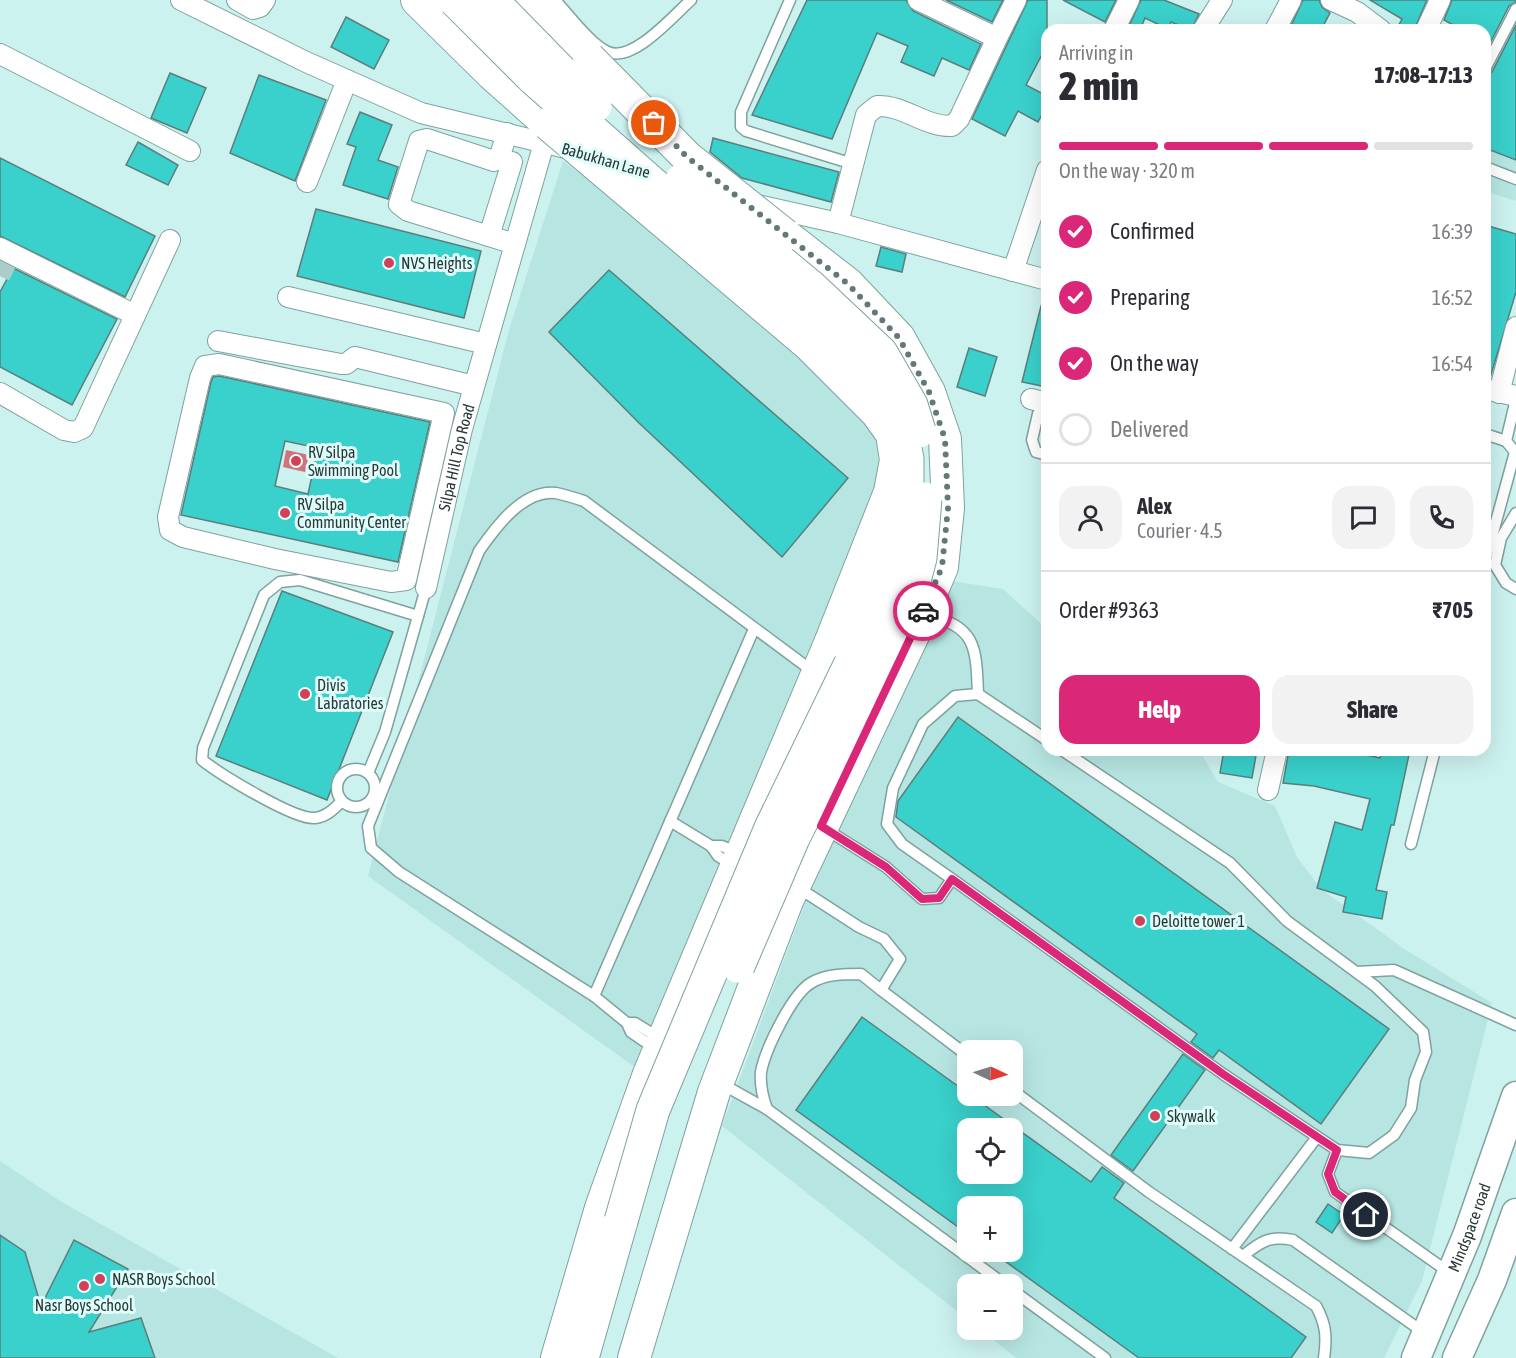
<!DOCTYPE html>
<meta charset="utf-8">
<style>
body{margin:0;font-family:"Asap Condensed",sans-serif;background:#f2f2f3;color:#2b2b33;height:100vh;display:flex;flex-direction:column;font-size:22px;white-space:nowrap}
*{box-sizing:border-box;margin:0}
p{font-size:20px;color:#7c7c81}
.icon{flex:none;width:33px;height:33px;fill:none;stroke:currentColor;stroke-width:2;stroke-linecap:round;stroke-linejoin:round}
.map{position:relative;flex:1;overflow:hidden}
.panel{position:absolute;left:1041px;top:24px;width:450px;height:732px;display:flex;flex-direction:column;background:#fff;border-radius:18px;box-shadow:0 6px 24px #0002}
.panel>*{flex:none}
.needle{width:39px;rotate:94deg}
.controls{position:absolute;left:957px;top:1040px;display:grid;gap:12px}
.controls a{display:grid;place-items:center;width:66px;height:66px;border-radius:12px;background:#fff;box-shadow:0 6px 24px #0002;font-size:30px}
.pin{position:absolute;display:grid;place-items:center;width:51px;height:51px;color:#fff;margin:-26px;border:3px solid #fff;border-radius:50%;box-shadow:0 2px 6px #0007}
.courier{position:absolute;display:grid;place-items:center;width:60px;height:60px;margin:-30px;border:4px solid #db2777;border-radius:50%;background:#fff;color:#222;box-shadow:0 2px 8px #0007}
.head em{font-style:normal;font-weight:800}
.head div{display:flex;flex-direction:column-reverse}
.head{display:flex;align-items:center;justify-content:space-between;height:102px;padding:0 18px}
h1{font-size:39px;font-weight:800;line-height:45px}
.bar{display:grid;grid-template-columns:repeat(4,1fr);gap:9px 6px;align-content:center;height:72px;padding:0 18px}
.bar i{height:8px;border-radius:4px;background:#e1e1e2}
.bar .current{background:#db2777}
.bar p{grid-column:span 4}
.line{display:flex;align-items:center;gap:15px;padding:0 18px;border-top:2px solid #e1e1e2}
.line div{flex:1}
.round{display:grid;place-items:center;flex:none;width:63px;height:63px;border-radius:18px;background:#f2f2f3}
ol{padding:0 18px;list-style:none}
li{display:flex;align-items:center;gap:18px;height:66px}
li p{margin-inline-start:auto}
li .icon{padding:6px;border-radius:50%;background:#db2777;color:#fff;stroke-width:4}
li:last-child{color:#7c7c81}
li i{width:33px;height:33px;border:3px solid #e1e1e2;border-radius:50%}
.action{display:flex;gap:12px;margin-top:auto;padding:12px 18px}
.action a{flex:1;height:69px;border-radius:18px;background:#db2777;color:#fff;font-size:24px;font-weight:800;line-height:69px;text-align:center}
.action a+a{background:#f2f2f3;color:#2b2b33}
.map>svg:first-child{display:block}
</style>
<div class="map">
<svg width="1516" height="1358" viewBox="0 0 1516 1358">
<rect width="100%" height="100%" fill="#ccf2ef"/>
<g fill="#b7e6e2" fill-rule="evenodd">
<path d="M1516,5V201L1485,191V64Z"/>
<path d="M563,161L675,241L754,318L876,428L880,486L636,1068L368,876L509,330Z"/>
<path d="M951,581L1003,589L1047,629V750H1199L1218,782L1275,806L1297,857L1321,889L1406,950L1492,1003L1422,1281L1384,1358H1016L980,1329H1012V1284H968L967,1319L722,1126L804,906ZM968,1050H1012V1095H968ZM968,1128H1012V1173H968ZM968,1206H1012V1251H968Z"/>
<path d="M0,1161L60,1201L338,1358H0Z"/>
</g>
<path fill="#d27179" d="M286,450L309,455L305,472L283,467Z"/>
<g fill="#3ad0cb" stroke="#5b7e7c" stroke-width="1.5" fill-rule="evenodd">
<path d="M807,0H906L913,11L981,44L969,70L942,58L934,76L901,62L908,46L877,33L832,139L752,115Z"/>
<path d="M946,0H1003L992,22Z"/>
<path d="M1028,0H1047V45L1026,85L1047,96V105L1038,122L1018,111L1005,136L972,119Z"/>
<path d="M1063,0H1116L1105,22Z"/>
<path d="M1141,0H1164L1199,14L1191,30L1171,22L1168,29L1145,18L1140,30H1127Z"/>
<path d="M1303,0H1319L1322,7L1330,13L1321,30H1289Z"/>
<path d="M1370,0H1427L1414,30H1396L1402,19Z"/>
<path d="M1452,0H1516V2L1509,6L1485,53V30H1462L1444,20Z"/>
<path d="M346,17L389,40L374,69L331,47Z"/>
<path d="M1516,25V160L1485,148V76L1492,72Z"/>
<path d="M170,73L206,88L187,133L151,118Z"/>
<path d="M259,75L326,100L295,181L230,153Z"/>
<path d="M360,112L392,125L378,160L398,167L388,199L343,185L356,147L347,144Z"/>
<path d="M713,138L839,172L831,202L742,178L710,152Z"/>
<path d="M138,142L178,165L168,185L126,165Z"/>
<path d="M0,158L155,236L125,297L0,236Z"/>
<path d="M316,209L481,251L464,318L297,276Z"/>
<path d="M1485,225L1516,234V292L1490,378L1485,377Z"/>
<path d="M881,247L906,254L902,272L876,266Z"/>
<path d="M13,268L117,319L72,405L0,367V292Z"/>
<path d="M609,270L848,478L782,557L639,423L549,332Z"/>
<path d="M1041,306H1047V387L1022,382Z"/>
<path d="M969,348L997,357L985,396L957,387Z"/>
<path d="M219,376L430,422L398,562L181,515L211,382L213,377ZM285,441L318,448L308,494L275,486Z"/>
<path d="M282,591L393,632L327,800L216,756Z"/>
<path d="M958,717L1389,1029L1321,1124L1219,1050L1213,1058L1191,1042L1197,1034L896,817L898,801Z"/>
<path d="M1224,750H1257L1252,778L1220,773Z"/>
<path d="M1289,750H1346L1380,758L1382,750H1410L1394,825H1391L1376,890L1387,892L1382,919L1343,912L1346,897L1317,888L1335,822L1362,830L1370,799L1314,786L1283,783Z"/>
<path d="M862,1017L1091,1182L1102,1167L1124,1183L1114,1198L1306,1337L1291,1358H1139L991,1251H1012V1206H968V1234L796,1110ZM968,1128H1012V1173H968Z"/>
<path d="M1183,1054L1205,1070L1133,1171L1111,1155Z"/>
<path d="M1328,1204L1344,1215L1332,1233L1316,1222Z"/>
<path d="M0,1235L25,1252L41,1306L74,1240L128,1269L89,1332L141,1318L155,1358H0Z"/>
</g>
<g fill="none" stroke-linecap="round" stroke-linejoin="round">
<path stroke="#abcdca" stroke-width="20" stroke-dasharray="20 10" stroke-linecap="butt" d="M0,276L11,254"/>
<defs>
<g id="service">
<path d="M555,0C568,14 591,45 608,52C633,63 674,15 691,0"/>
<path d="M790,0L741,112V127L746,131L853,164"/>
<path d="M1485,69L1516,9"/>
<path d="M1485,167L1516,179"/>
<path d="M1047,413L1038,414L1032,440L1036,452L1047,455"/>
<path d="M1485,434L1506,441L1515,452L1485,562"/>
<path d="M1506,441L1516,399"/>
<path d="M1516,513L1501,538L1495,565L1506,583L1516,589"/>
<path d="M926,615C977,626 976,648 978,694"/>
<circle cx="356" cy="788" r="19"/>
<path d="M368,773L385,732L426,588"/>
<path d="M342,801C334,809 326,817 315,818C294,820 220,774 202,760L203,748L264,595L280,582L300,580L418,616"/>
<path d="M670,821L711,846H722L739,854"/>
<path d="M824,828L886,867L922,899L939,898L952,879L902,844L887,824L893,788L923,724L955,696L978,694L1047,740"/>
<path d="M1411,844L1435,750"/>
<path d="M711,846L718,856L733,865"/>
<path d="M952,879L1223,1074L1337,1150L1369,1153L1394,1135L1411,1108L1415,1080L1426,1052L1423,1032L1375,986L1287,921L1230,863L1062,750"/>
<path d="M797,887L859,927L884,939L900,959L881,990L861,974C845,974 825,974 811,983C792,994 765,1050 761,1072C760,1083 763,1098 767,1109L1004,1284"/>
<path d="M1357,972L1394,970L1516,1025"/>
<path d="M881,990L968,1056"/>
<path d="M594,996L754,629"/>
<path d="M627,1023L631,1032L656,1049"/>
<path d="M661,1039L635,1023H627L594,996L399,872L371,848L368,826L479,551C495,528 523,489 556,493C565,495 575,498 584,501L815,673"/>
<path d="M720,1083L767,1109"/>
<path d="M1012,1090L1149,1192L1316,1306C1326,1324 1327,1337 1324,1358"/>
<path d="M1337,1150L1328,1174L1335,1192L1450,1273"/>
<path d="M1232,1249L1317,1137"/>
<path d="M1243,1256C1260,1242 1270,1235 1293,1240L1426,1334"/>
<path d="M1012,1290L1105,1358"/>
</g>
<g id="minor">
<path d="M181,0L304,61L421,113L570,149"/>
<path d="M237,0L253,9L260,7L265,0"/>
<path d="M1331,0L1357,12L1381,30"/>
<path d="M1114,30L1129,0"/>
<path d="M1203,30L1222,0"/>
<path d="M1275,30L1291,0"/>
<path d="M1426,30L1440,0"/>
<path d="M997,38L1016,0"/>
<path d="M0,54L190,151"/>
<path d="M507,133L499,159L494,161L427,139L419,141L399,204L408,211L515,244"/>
<path d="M307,182L347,80"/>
<path d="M753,204L838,223L1047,280"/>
<path d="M838,223L866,115L877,106C904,105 925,127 952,126L959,119L997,38L918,0"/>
<path d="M489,236L512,162"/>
<path d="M0,248L135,315"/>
<path d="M1013,271L1047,170"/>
<path d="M288,297L486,344"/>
<path d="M218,341L341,364H346L355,357L474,386"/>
<path d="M219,364L444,413L406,580L391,582L275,559L183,537L170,530L168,517L200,378L205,366Z"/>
<path d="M1485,389L1516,396"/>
<path d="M0,393L64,430L74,432L83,428L170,240"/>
<path d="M1499,393L1516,327"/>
<path d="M1031,399L1047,403"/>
<path id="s1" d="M426,588L462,429L544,143"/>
<path d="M1268,790L1277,750"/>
</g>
<g id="secondary">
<path id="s2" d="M1416,1358L1467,1236L1516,1096"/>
<path d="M1457,1358L1492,1280L1516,1213"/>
</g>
<g id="primary">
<path d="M417,0L492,74L548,124"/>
<path d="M532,0L589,58"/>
<path d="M557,1358L601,1208L649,1074L831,641"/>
<path d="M634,1358L714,1092L787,901L915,631L942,567L948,508L945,439L929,392L899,338L848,284L785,235"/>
</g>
<path id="motorway" d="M582,1358L621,1221"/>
</defs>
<use href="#service" stroke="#7ea29f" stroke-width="13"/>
<use href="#minor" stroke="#7ea29f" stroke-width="22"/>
<use href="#secondary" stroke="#7ea29f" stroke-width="31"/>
<use href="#primary" stroke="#7ea29f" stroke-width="34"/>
<use href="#motorway" stroke="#7ea29f" stroke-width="35"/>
<use href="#service" stroke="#fff" stroke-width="10"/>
<use href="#minor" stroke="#fff" stroke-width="20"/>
<use href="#secondary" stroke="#fff" stroke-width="28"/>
<use href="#primary" stroke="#fff" stroke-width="32"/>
<use href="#motorway" stroke="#fff" stroke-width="33"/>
<defs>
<g id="primary-bridge">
<path d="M589,58L687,157L785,235"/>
<path d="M548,124L808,344L877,413L892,434L896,460L890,492L831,641"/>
</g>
<g id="motorway-bridge">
<path d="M455,0L534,79L860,367L903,439L907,459V515L884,589L870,624L771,828L653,1110L621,1221"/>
<path d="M491,0L595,106"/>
<path d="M682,180L811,287L881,353L911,405L919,431"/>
<path d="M738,966L793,838L895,634L910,596L920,558L925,499"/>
</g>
</defs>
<use href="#primary-bridge" stroke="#7ea29f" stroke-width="34" stroke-linecap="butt"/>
<use href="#motorway-bridge" stroke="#7ea29f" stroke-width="35" stroke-linecap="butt"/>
<use href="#primary-bridge" stroke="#fff" stroke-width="32"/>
<use href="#motorway-bridge" stroke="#fff" stroke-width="33"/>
</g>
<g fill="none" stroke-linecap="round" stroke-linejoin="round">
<path stroke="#627977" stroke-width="6" stroke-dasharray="0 10.8" d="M654,123L687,157L848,284L899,338L929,392L945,439L948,508L942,567L923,611"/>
<path stroke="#db2777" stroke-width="8" d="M923,611L821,826L886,867L922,899L939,898L952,879L1223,1074L1337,1150L1328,1174L1335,1192L1366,1215"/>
</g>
<g fill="#d24157" stroke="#dffdfb" stroke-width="2">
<circle cx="389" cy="263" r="6"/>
<circle cx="296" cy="461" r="6"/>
<circle cx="285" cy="513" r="6"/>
<circle cx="305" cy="694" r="6"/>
<circle cx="1140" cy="921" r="6"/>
<circle cx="1155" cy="1116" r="6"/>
<circle cx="100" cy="1279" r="6"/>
<circle cx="84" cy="1286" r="6"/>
</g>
<g text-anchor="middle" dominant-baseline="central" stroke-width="6" stroke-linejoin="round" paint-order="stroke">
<g font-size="16" fill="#293837" stroke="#dffdfb">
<text transform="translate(606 160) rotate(16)">Babukhan Lane</text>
<text stroke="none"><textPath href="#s1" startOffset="134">Silpa Hill Top Road</textPath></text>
<text stroke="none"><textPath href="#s2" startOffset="141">Mindspace road</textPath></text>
</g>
<g font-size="16" fill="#293837" stroke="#dffdfb" text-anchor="start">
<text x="401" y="263">NVS Heights</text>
<text x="308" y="452">RV Silpa<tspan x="308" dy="18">Swimming Pool</tspan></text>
<text x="297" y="504">RV Silpa<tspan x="297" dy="18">Community Center</tspan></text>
<text x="317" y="685">Divis<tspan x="317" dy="18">Labratories</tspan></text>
<text x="1152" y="921">Deloitte tower 1</text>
<text x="1167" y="1116">Skywalk</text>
<text x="112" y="1279">NASR Boys School</text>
<text x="84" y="1305" text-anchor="middle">Nasr Boys School</text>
</g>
</g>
</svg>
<div class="controls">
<a><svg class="needle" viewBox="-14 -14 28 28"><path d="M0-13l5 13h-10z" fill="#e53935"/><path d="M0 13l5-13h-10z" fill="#7c7c81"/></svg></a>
<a><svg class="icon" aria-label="locate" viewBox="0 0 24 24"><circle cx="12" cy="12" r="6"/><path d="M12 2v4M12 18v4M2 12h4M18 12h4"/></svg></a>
<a>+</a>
<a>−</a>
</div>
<div class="pin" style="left:654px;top:123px;background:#ea580c"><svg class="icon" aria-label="bag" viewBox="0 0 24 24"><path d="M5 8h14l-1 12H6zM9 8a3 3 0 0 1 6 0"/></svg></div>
<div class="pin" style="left:1366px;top:1215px;background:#1f2937"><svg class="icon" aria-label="home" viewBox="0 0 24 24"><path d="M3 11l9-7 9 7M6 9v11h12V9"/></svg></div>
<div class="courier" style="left:923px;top:611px"><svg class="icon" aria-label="car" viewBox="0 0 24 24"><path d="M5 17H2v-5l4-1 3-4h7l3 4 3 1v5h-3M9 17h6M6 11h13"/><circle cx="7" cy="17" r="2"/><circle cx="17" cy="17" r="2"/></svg></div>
<section class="panel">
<div class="head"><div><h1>2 min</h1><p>Arriving in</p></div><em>17:08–17:13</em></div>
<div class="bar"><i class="current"></i><i class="current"></i><i class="current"></i><i></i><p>On the way · 320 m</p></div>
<ol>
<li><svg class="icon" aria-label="check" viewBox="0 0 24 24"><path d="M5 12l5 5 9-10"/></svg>Confirmed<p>16:39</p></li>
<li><svg class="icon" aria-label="check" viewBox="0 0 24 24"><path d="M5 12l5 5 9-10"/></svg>Preparing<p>16:52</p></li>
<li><svg class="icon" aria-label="check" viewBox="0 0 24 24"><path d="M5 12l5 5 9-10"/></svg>On the way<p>16:54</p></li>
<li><i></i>Delivered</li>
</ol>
<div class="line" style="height:108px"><a class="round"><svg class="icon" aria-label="person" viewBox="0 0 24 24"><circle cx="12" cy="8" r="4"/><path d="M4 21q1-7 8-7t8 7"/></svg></a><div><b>Alex</b><p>Courier · 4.5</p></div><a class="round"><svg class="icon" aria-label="chat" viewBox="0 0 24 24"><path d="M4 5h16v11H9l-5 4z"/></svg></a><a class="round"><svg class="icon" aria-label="phone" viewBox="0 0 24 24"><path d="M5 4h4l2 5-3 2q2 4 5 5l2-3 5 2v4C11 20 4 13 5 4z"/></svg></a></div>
<div class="line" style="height:78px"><div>Order #9363</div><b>₹705</b></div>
<div class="action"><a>Help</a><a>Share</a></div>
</section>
</div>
